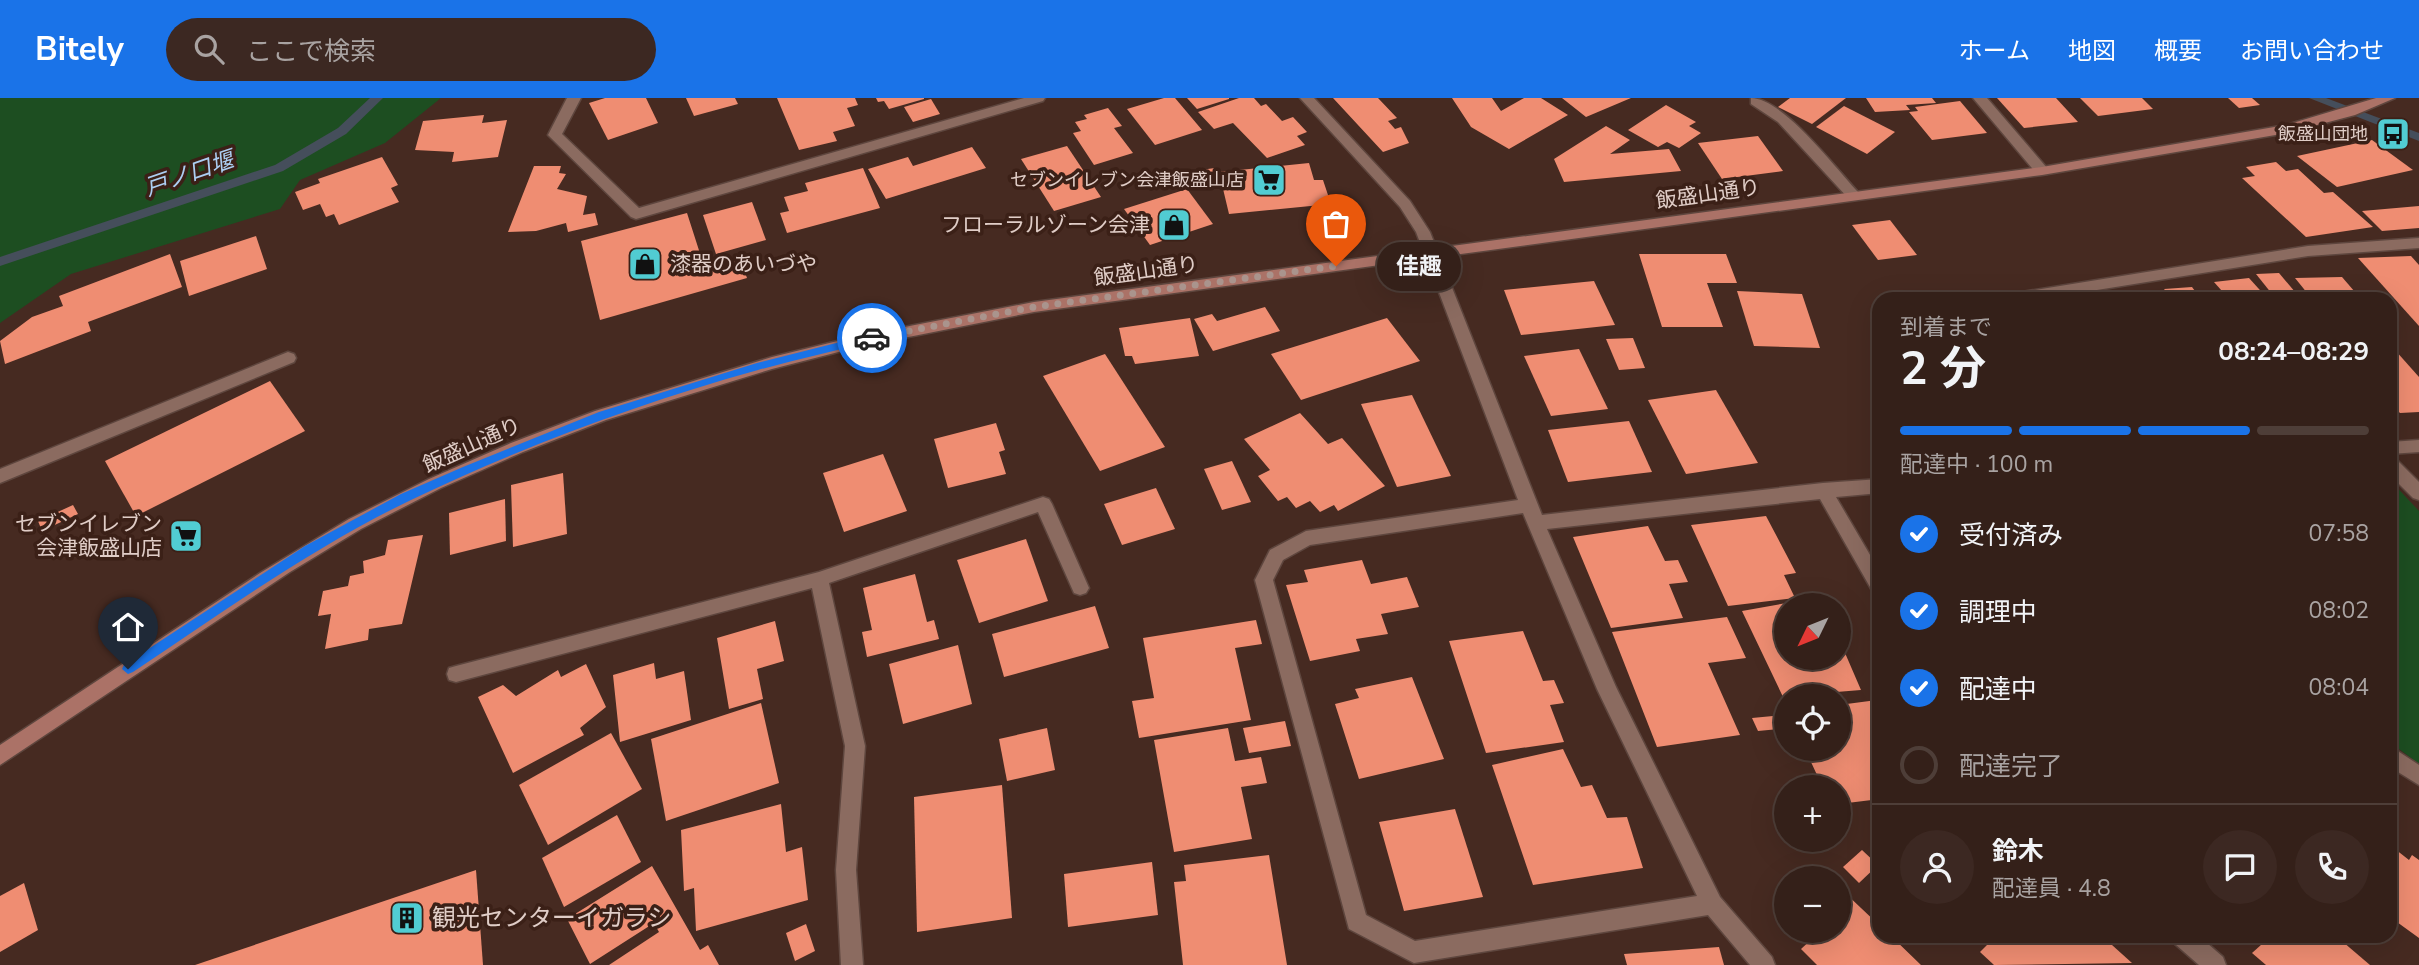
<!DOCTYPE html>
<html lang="ja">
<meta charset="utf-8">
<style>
body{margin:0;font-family:"Nunito Sans","Noto Sans JP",sans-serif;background:#3c2822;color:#f1f3f6;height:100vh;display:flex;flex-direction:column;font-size:26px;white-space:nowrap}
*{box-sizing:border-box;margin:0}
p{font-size:23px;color:#a9a3a2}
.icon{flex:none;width:38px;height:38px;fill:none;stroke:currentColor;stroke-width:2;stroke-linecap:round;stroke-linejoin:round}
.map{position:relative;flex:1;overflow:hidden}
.sheet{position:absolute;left:1872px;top:194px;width:525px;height:651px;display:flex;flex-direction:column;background:#342019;border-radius:21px;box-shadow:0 7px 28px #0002,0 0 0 2px #4e3e38}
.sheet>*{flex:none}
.needle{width:46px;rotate:227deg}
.fabs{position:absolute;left:1774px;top:495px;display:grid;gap:14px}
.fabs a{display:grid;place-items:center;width:77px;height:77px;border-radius:50%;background:#342019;box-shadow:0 7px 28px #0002,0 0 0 2px #4e3e38;font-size:35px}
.pin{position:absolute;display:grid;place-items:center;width:60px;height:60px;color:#fff;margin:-72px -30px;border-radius:50% 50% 50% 0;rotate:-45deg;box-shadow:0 0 7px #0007}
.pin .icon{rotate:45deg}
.courier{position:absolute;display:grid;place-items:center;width:70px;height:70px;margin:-35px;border:5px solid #1a73e8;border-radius:50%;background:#fff;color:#222;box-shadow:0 2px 9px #0007}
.bubble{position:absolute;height:49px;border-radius:24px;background:#342019;box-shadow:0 7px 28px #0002,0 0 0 2px #4e3e38;font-size:23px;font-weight:700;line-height:49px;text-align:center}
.head em{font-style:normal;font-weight:700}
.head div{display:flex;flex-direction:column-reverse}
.head{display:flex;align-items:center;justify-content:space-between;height:119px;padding:0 28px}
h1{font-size:46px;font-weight:700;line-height:52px}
.bar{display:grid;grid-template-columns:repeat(4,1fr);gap:10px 7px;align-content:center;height:84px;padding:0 28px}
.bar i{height:9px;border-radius:5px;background:#4e3e38}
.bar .selected{background:#1a73e8}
.bar p{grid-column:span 4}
.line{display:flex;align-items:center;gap:18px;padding:0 28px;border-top:2px solid #4e3e38}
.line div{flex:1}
.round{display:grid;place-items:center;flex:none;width:74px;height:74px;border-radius:37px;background:#3c2822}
ol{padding:0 28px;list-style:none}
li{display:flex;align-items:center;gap:21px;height:77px}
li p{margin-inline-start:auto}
li .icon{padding:7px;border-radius:50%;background:#1a73e8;color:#fff;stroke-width:4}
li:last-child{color:#a9a3a2}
li i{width:38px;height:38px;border:4px solid #4e3e38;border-radius:50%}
header{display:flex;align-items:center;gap:42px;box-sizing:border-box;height:98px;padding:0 35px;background:#1a73e8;color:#fff}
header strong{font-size:33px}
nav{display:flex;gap:38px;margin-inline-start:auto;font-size:24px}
.search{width:490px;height:63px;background:#3c2822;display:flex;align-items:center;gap:18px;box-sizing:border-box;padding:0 24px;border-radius:38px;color:#a9a3a2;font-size:26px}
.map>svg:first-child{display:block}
</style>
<header>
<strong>Bitely</strong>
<div class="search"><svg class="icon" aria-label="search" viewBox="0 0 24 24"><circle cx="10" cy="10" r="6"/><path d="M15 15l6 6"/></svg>ここで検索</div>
<nav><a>ホーム</a><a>地図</a><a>概要</a><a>お問い合わせ</a></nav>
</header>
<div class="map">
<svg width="2419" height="867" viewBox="0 0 2419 867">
<rect width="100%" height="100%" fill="#462a21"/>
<g fill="#1d4e21">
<path d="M0,0H441L385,45L300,82L280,111L71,176L0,225Z"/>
<path d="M2390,382L2419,413V666L2391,645Z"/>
</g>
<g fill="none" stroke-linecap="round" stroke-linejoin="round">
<g fill="#454e5b" fill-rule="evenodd">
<path d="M370,0H383L346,36L283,73L0,168V159L275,67L338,30Z"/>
<path d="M2309,0H2326L2419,35V43Z"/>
</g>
</g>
<g fill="#ef8d72">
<path d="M605,0H646L658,25L608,42L589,5Z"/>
<path d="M686,0H735L738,6L694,18Z"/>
<path d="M777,0H855L858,7L847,10L855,28L833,34L837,43L799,52Z"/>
<path d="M876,0H924V1L889,11L884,3L878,4Z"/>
<path d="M1164,0H1175L1202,32L1155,47L1127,11Z"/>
<path d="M1187,0H1229V1L1197,11Z"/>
<path d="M1239,0H1254L1261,8L1266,6L1282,23L1293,19L1307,34L1297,38L1305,47L1267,60L1233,25L1214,31L1198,14Z"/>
<path d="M1333,0H1378L1397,20L1388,23L1395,31L1401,29L1409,45L1383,54Z"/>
<path d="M1452,0H1492L1501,13L1524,0H1541L1568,17L1509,51L1471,29Z"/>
<path d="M1562,0H1631L1586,19Z"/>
<path d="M1790,0H1846L1812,26L1778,9Z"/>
<path d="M1866,0H1932L1936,5L1906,7L1910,12L1875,14Z"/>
<path d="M1997,0H2056L2078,24L2024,30Z"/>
<path d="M2080,0H2142L2153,11L2098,18Z"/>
<path d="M2228,0H2252L2260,7L2239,10Z"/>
<path d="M931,1L940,16L913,24L904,9Z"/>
<path d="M1960,3L1987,35L1932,42L1909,14L1918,13L1915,9Z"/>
<path d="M1666,7L1696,24L1689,28L1701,35L1679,50L1667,44L1658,49L1628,32Z"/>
<path d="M1844,8L1895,34L1867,56L1816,29Z"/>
<path d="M1108,10L1122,28L1114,30L1133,55L1094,67L1073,35L1081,33L1075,24L1087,21L1084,17Z"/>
<path d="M484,17L482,25L507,22L498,59L452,64L454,54L415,52L423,23Z"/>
<path d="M1606,28L1630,42L1610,56L1669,51L1681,73L1564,84L1554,61Z"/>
<path d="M1758,38L1783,73L1722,81L1698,45Z"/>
<path d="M2372,42L2413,72L2337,89L2297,58Z"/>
<path d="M1067,48L1101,99L1054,113L1021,61Z"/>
<path d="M972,49L986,70L886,101L868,71L908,59L913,68Z"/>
<path d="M382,59L398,87L391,90L399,104L339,127L334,116L326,119L320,106L303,112L295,94L320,85L318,81Z"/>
<path d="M2276,64L2286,73L2298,71L2324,95L2333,94L2373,129L2306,139L2242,80L2255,78L2246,69Z"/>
<path d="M1309,65L1314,82H1323L1331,106L1229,116L1219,74Z"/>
<path d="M534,68H561L559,75L566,76L557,91L587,98L583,117L595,115L598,127L568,134L566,125L536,133L508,134Z"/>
<path d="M863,70L880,110L787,135L780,115L789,113L784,99L808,93L805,85Z"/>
<path d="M1215,70L1219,83L1175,89L1171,76Z"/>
<path d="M1187,91L1213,126L1150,147L1124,111Z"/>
<path d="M752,104L766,142L716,156L703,117Z"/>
<path d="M2419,108V130L2382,133L2362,113Z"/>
<path d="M687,115L705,171L740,161L747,180L600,222L581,143Z"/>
<path d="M1890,122L1917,157L1878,162L1852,127Z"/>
<path d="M256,138L267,171L189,198L180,163Z"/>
<path d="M170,156L182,189L88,224L91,233L5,266L0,243L32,219L63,208L59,198Z"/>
<path d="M1639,156H1726L1737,185H1707L1723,229H1662Z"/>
<path d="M2411,158L2419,167V228L2358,160Z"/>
<path d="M2279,175L2301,201H2276L2256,176Z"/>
<path d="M2342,179L2361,201H2312L2295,180Z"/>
<path d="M2249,180L2268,201H2229L2214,184Z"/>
<path d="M1594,183L1615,227L1521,237L1504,192Z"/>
<path d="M2192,189L2201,201H2149L2147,199L2169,197L2164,191Z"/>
<path d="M1737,193L1802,196L1820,250L1754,248Z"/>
<path d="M1265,209L1280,233L1213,253L1194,221L1212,216L1217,223Z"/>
<path d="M1190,220L1199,258L1135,266L1132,258H1125L1119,230Z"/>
<path d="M1387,220L1420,263L1301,302L1271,256Z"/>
<path d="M1633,240L1645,270L1619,272L1606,241Z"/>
<path d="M1579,251L1608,311L1551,318L1524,258Z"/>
<path d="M2395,252L2419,279V314L2400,315L2390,305V253Z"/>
<path d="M1105,256L1165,349L1100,373L1043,278Z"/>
<path d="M270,283L305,333L136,418L105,363Z"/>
<path d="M1716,292L1758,365L1686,376L1648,302Z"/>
<path d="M1412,297L1451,378L1397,389L1361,306Z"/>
<path d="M1300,315L1328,346L1342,340L1385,388L1338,413L1334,407L1320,414L1310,403L1296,410L1287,399L1278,403L1258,378L1270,372L1244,341Z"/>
<path d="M1629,323L1652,374L1568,384L1548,332Z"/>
<path d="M996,325L1005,352L999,354L1006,376L948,390L934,341Z"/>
<path d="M883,356L907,413L844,434L823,375Z"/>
<path d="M1232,363L1251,404L1222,412L1204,371Z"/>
<path d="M563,375L567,436L513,449L511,387Z"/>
<path d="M1156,390L1175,431L1122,447L1104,406Z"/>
<path d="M505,401L506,443L450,457L449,415Z"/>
<path d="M73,407L78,416L42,433L38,423Z"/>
<path d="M1766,418L1796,475L1784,477L1795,500L1728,508L1691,427Z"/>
<path d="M1648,428L1665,463L1678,462L1688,484L1669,486L1683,520L1611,530L1573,439Z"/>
<path d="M423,437L402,526L369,531L368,542L325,551L331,516L318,518L323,493L348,488L350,478L364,475L363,463L385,457L388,442Z"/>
<path d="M1026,441L1048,503L979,525L957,462Z"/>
<path d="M1362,462L1371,486L1407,479L1419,509L1381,516L1388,536L1356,541L1360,553L1310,563L1286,487L1308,484L1304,472Z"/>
<path d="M915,476L927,524L934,522L939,541L867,559L862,534L872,532L863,490Z"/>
<path d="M1809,501L1812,508H1787V560H1839V541L1861,592L1787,598L1784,601L1742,513Z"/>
<path d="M1095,508L1109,550L1004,579L992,536Z"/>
<path d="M1727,519L1746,560L1708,565L1740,637L1657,649L1612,534Z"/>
<path d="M1256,522L1262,546L1235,550L1251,622L1139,640L1132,603L1154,600L1143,540Z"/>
<path d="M775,523L784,563L757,571L763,601L729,611L717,540Z"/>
<path d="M1523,533L1543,583L1554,582L1564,605L1550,607L1564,644L1486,655L1449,543Z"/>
<path d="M958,547L972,606L903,626L889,566Z"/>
<path d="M654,565L656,581L684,573L691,622L620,644L613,577Z"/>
<path d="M586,566L606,609L580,630L584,637L513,675L478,599L503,587L516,598L558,572L561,579Z"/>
<path d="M1412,579L1444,661L1359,681L1335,606L1359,600L1355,591Z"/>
<path d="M1877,602L1880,607V701L1839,706V690H1823L1805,651H1839V607Z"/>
<path d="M761,605L779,685L666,723L651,641Z"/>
<path d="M1773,618L1779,631L1758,633L1752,620Z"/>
<path d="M1285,623L1291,648L1249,655L1243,630Z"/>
<path d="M1047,630L1055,672L1007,683L999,641Z"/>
<path d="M1228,630L1235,663L1261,659L1267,685L1241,689L1252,741L1174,754L1154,642Z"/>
<path d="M611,635L642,691L548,747L519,687Z"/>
<path d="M1563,651L1581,689L1592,687L1607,720L1627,719L1643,770L1533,787L1492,667Z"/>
<path d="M1002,687L1012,820L917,834L914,699Z"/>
<path d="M781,706L786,754L802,749L808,802L696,833L694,790L684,793L681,732Z"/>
<path d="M1455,711L1483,799L1404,813L1379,724Z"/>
<path d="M617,717L641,764L564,809L542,760Z"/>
<path d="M2395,751L2409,762L2412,757L2419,762V840L2390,819V754Z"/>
<path d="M1862,752L1878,767L1859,785L1843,769Z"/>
<path d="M1269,757L1287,867H1183L1174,784L1186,783L1184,767Z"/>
<path d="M1152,764L1158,817L1068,829L1064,776Z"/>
<path d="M652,768L700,852L708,847L719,867H609L659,834L654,825L590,866L567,821Z"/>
<path d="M476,772L483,867H195Z"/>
<path d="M24,785L38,832L0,854V798Z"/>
<path d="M1842,792L1880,828V838H1891L1921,867H1817L1801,851L1813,840L1805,833H1839V794Z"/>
<path d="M806,826L815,853L795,863L786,835Z"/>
<path d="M1996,838H2102L2132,865L1994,867L1980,854Z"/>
<path d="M2271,838H2336L2370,867H2266L2252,855Z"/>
<path d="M1719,849L1724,867H1627L1624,856Z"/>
</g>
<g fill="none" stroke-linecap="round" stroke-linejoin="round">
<defs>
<g id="street">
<path d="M567,0H581L562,36L639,110L1024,0H1045L1043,3L636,121L631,119L548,37Z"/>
<path d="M1300,0H1314L1410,103L1430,134L1542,417L1823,385L1880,381V395L1836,399L1880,474V498L1874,496L1820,401L1547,431L1616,589L1720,799L1772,859L1775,867H1750L1708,817L1414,865L1349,831L1255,482L1270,452L1306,433L1518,402L1416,134L1400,109ZM1523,415L1597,591L1697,798L1415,843L1366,817L1273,482L1283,462L1310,447Z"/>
<path d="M1751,0C1783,0 1837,72 1859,95V101H1849L1778,24L1751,6Z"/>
<path d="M1973,0H1987L2047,70V76H2037Z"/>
<path d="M2419,140V150L2308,158L2041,201H2002L2010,196L2308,148Z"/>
<path d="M288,254L294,256L296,260L294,264L0,385V371Z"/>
<path d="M2419,342V354L2390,356V344Z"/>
<path d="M2390,360L2396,361L2419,384V402L2413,400L2390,377Z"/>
<path d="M1043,399L1049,401L1052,406L1089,490L1086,495L1080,497L1074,495L1038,414L829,485L865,648L856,772L863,867H841L836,772L845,648L812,490L456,584L449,582L447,576L449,570L456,568L819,474Z"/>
<path d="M2390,648L2419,667V687L2390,669Z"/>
<path d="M2172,838H2199L2223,859L2226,867H2199L2175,846Z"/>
</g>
<path id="secondary" d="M2376,0H2395L2355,17L2287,35L2042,77L1034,214L858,249L772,271L606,322L523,354L441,390L361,431L290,474L0,667V647L260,475L349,421L429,381L511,345L595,313L772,259L858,238L1034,204L2042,69L2286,27Z"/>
</defs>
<use href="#street" stroke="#5e463e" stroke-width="3"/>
<use href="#secondary" stroke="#5e463e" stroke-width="3"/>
<use href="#street" fill="#8b6b60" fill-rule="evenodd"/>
<use href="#secondary" fill="#ab7267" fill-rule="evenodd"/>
</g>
<path fill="#1a73e8" d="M872,236L876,237V242C837,253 797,261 758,272C639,305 522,349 411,402C313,449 223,514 133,574L128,576L122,571L124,567L305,448L401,396L463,369L599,314L757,265Z"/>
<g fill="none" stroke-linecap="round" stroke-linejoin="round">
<path stroke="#aa948d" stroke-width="7" stroke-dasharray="0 12.6" d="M872,240L1034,209L1336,168"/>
</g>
<defs>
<symbol id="bus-square" viewBox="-11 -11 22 22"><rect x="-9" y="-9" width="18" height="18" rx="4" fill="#51ccd2" stroke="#3b2017"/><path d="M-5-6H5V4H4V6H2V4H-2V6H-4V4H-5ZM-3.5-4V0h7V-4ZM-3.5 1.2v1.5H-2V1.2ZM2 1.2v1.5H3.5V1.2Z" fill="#111"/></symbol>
<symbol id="supermarket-square" viewBox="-11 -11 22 22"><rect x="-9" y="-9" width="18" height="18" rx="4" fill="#51ccd2" stroke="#3b2017"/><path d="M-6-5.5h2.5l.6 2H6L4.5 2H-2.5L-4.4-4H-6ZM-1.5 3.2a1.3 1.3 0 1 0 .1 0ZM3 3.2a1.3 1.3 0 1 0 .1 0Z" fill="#111"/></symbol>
<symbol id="shop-square" viewBox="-11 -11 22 22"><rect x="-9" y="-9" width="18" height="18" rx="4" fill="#51ccd2" stroke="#3b2017"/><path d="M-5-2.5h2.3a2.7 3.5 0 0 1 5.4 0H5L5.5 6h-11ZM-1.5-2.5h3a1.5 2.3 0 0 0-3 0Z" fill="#111"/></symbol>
<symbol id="building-square" viewBox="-11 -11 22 22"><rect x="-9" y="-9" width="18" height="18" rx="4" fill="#51ccd2" stroke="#3b2017"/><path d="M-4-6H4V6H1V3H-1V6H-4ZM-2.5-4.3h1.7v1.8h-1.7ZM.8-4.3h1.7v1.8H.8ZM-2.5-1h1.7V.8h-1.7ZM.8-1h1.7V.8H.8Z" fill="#111"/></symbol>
</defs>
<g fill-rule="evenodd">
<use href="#bus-square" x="2374" y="17" width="38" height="38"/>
<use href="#supermarket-square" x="1250" y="63" width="38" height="38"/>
<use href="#shop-square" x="1155" y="108" width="38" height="38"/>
<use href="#shop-square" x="626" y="147" width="38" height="38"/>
<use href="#supermarket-square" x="167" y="419" width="38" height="38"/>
<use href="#building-square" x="388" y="801" width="38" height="38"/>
</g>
<g text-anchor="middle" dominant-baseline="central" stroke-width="7" stroke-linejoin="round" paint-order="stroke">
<g font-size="18" fill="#e0cdc7" stroke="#3b2017" text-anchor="end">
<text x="2368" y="36">飯盛山団地</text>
<text x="1244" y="82">セブンイレブン会津飯盛山店</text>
</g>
<g font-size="21" fill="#e0cdc7" stroke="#3b2017">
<text transform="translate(1708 96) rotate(-8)">飯盛山通り</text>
<text transform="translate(1146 173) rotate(-8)">飯盛山通り</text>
<text transform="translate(472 347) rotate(-24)">飯盛山通り</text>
</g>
<g font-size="21" fill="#e0cdc7" stroke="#3b2017" text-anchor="end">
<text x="1150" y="127">フローラルゾーン会津</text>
<text x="670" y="166" text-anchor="start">漆器のあいづや</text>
<text x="162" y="426">セブンイレブン<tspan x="162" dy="24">会津飯盛山店</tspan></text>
</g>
<g font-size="23" font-style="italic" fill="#accef2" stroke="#3b2017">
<text transform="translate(189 76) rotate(-19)">戸ノ口堰</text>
</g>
<g font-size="24" fill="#e0cdc7" stroke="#3b2017" text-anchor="start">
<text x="432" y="820">観光センターイガラシ</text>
</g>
</g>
</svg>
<div class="fabs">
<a><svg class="needle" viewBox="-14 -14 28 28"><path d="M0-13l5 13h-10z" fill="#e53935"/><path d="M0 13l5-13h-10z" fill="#a9a3a2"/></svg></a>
<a><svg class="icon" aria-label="locate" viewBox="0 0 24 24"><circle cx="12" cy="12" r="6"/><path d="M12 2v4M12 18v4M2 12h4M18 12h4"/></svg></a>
<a>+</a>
<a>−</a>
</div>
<div class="pin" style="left:1336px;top:168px;background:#ea580c"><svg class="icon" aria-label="bag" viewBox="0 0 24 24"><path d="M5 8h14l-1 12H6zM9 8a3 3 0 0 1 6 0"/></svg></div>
<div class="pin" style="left:128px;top:571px;background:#1f2937"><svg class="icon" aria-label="home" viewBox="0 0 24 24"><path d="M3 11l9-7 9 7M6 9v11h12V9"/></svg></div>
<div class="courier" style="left:872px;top:240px"><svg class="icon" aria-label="car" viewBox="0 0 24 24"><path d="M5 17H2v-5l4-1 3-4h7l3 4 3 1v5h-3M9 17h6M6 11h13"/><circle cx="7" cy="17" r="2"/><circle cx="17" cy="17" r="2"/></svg></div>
<div class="bubble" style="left:1377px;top:144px;width:84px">佳趣</div>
<section class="sheet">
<div class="head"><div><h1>2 分</h1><p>到着まで</p></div><em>08:24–08:29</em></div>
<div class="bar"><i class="selected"></i><i class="selected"></i><i class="selected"></i><i></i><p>配達中 · 100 m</p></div>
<ol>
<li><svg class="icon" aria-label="check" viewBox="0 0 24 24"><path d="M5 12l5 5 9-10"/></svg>受付済み<p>07:58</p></li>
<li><svg class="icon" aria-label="check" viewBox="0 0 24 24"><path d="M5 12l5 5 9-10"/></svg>調理中<p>08:02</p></li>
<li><svg class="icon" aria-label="check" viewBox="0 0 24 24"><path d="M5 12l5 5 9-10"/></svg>配達中<p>08:04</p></li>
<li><i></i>配達完了</li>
</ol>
<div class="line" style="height:126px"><a class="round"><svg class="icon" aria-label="person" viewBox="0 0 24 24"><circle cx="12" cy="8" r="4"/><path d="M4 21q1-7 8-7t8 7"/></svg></a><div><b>鈴木</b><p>配達員 · 4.8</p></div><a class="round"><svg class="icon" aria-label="chat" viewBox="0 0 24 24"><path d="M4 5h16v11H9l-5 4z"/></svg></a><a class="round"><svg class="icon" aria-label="phone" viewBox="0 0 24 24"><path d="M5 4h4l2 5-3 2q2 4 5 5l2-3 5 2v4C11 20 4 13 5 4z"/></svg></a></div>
</section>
</div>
